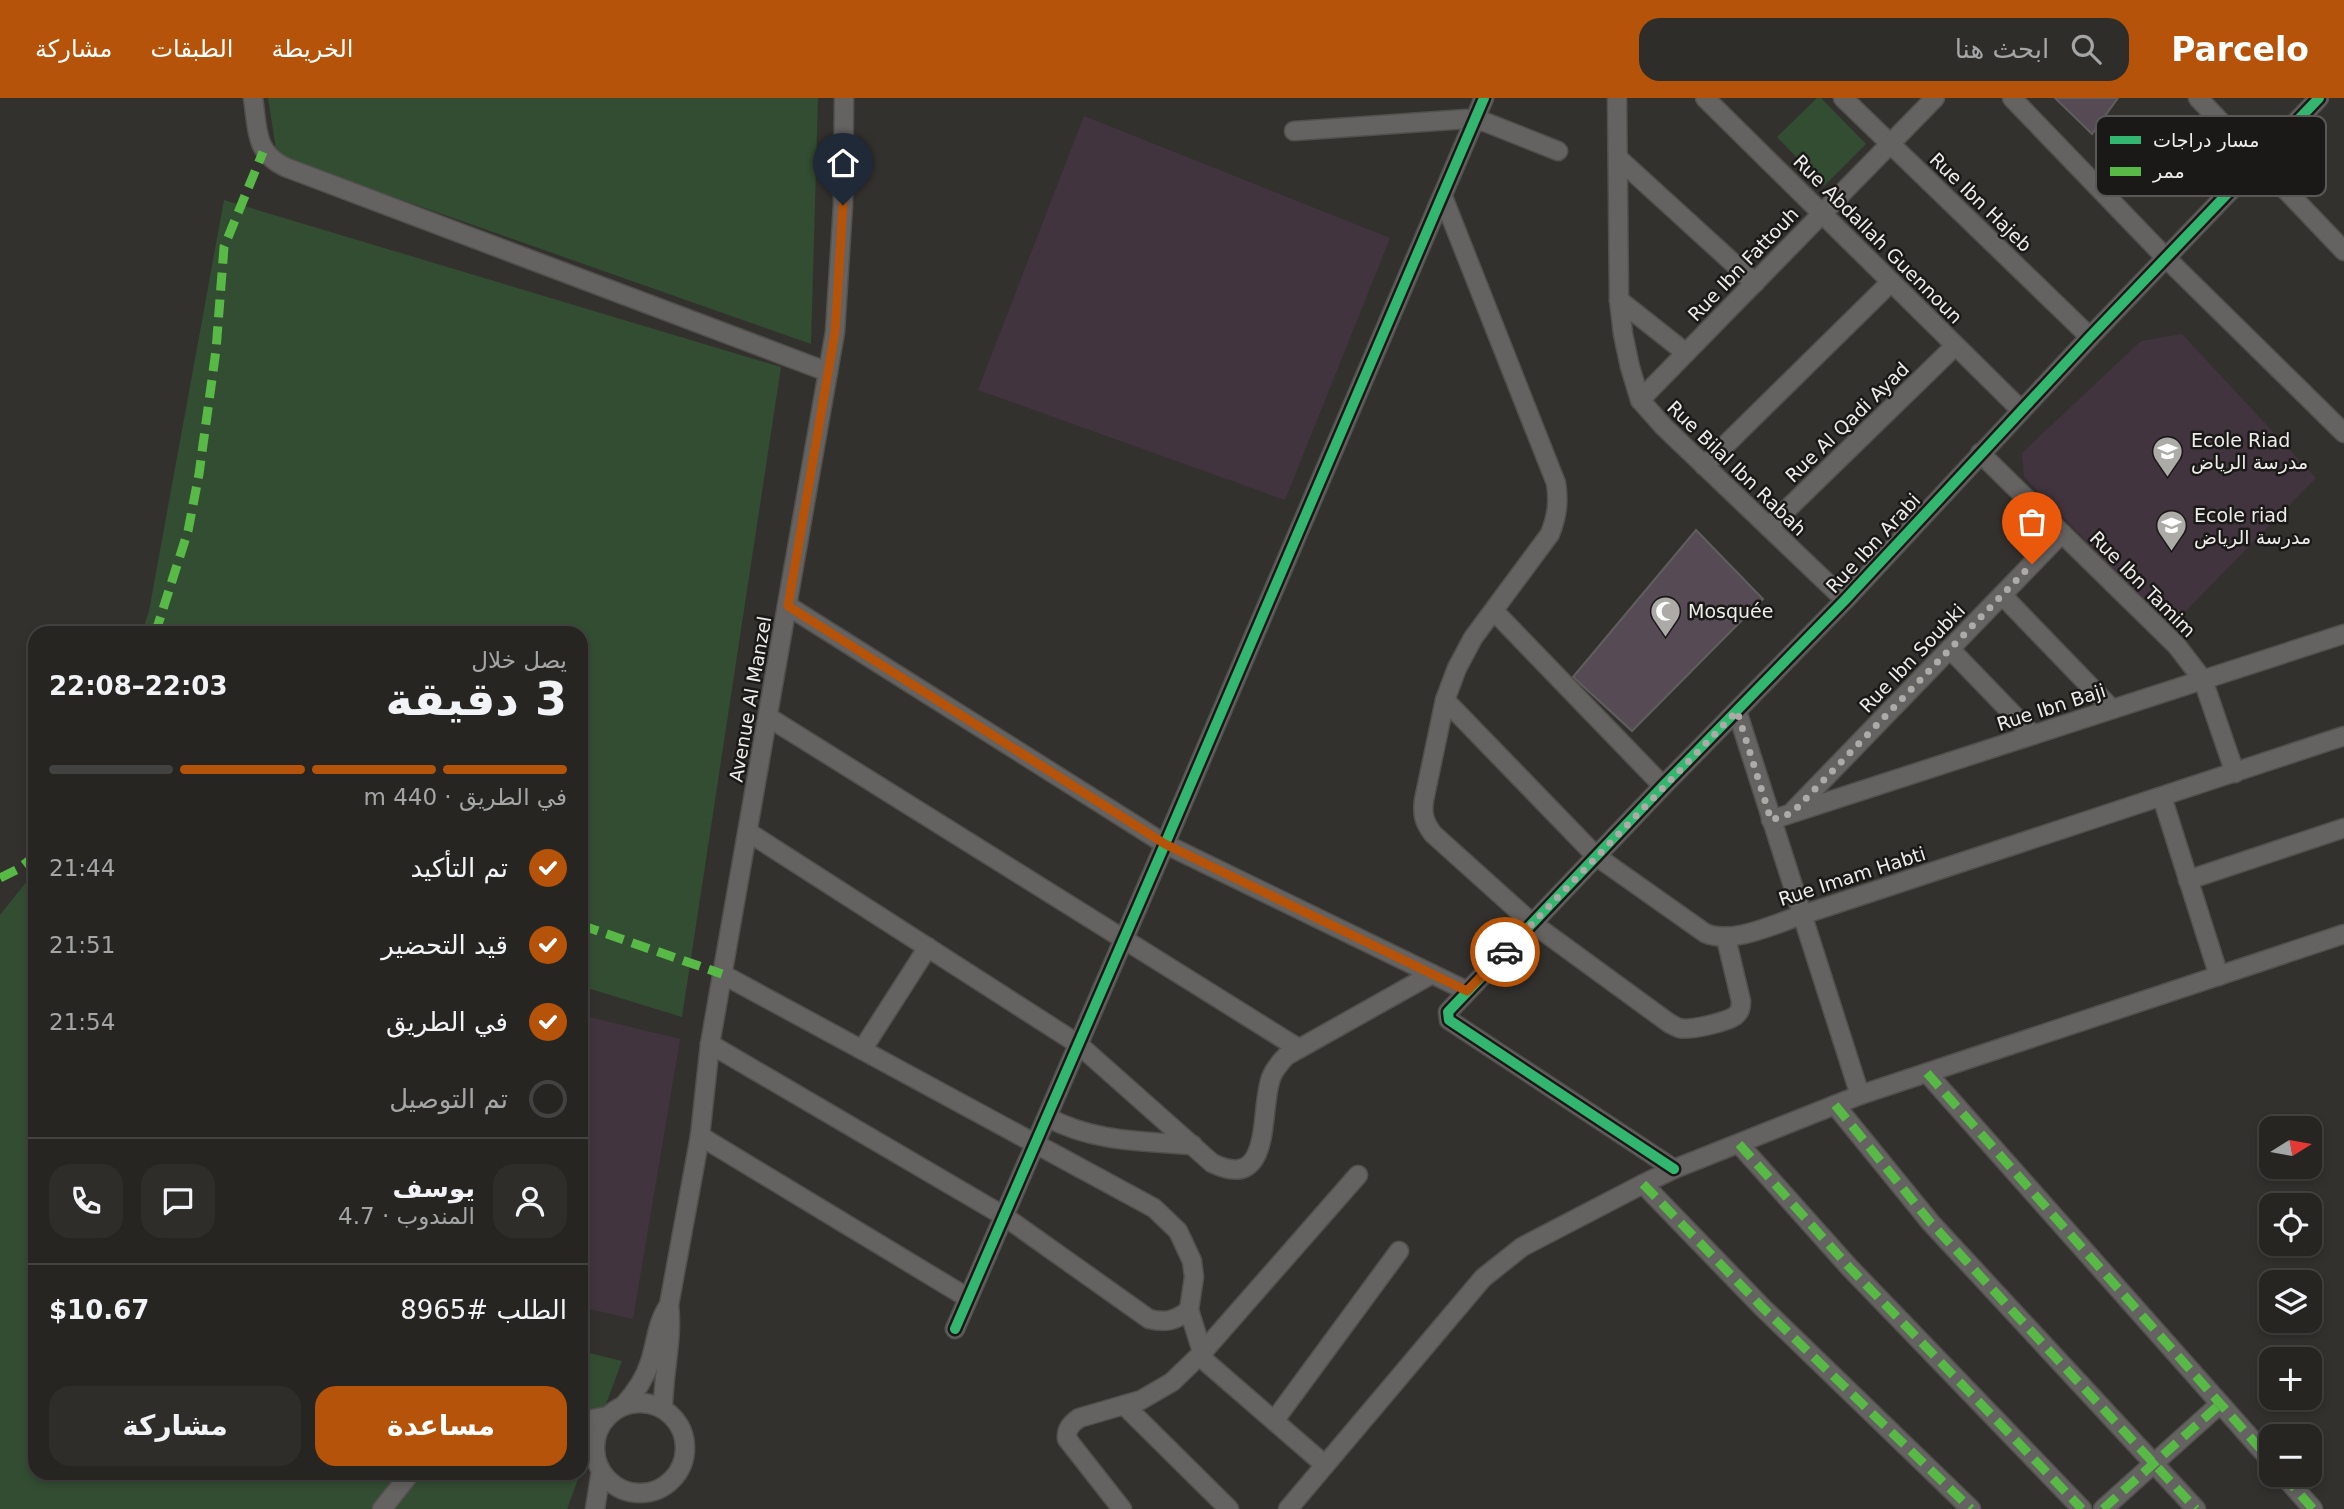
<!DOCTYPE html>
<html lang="ar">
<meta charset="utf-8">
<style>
body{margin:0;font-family:"DejaVu Sans",Vazirmatn,sans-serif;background:#2e2d2a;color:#f1f3f6;direction:rtl;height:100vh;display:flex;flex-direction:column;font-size:26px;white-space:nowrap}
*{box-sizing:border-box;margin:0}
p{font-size:23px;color:#a4a5a5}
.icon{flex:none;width:38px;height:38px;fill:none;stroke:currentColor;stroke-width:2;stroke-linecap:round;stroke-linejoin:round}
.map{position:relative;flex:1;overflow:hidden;direction:ltr}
.panel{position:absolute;left:28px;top:528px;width:560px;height:854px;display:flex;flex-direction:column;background:#262522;border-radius:21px;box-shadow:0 4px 10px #0003,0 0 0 2px #424240;direction:rtl}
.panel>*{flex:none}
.needle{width:46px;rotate:79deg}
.buttons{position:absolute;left:2259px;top:1018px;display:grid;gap:14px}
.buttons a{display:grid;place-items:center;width:63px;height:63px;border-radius:14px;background:#262522;box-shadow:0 4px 10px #0003,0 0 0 2px #424240;font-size:35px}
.pin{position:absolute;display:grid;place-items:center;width:60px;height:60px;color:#fff;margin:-72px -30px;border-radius:50% 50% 50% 0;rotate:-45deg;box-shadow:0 0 7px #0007}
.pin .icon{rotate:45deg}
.courier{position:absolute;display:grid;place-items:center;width:70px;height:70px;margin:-35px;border:5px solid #b45309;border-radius:50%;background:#fff;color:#222;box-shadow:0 2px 9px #0007}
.head em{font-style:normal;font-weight:700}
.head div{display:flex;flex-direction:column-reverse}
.head{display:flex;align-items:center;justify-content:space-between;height:119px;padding:0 21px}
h1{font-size:46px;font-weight:700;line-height:52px}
.bar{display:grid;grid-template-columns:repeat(4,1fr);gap:10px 7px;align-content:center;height:84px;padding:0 21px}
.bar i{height:9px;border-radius:5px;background:#424240}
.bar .active{background:#b45309}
.bar p{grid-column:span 4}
.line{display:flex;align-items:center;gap:18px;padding:0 21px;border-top:2px solid #424240}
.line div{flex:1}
.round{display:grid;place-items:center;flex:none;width:74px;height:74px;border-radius:21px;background:#2e2d2a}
ol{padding:0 21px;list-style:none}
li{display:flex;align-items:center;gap:21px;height:77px}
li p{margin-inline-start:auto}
li .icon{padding:7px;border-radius:50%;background:#b45309;color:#fff;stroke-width:4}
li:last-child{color:#a4a5a5}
li i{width:38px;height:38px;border:4px solid #424240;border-radius:50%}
.action{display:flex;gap:14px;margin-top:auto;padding:14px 21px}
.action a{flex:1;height:80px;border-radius:21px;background:#b45309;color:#fff;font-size:28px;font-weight:700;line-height:80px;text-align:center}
.action a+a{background:#2e2d2a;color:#f1f3f6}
header{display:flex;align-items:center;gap:42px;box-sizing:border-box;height:98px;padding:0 35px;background:#b45309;color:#fff}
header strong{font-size:33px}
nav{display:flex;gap:38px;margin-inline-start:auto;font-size:24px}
.search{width:490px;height:63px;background:#2e2d2a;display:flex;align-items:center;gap:18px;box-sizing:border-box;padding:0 24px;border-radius:21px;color:#a4a5a5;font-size:26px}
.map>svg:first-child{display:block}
</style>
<header>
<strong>Parcelo</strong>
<div class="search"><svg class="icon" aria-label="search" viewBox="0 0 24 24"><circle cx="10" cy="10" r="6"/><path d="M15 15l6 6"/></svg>ابحث هنا</div>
<nav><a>الخريطة</a><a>الطبقات</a><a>مشاركة</a></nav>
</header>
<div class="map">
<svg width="2344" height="1411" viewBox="0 0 2344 1411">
<rect width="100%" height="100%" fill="#33312e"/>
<g fill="#41343e">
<path d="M1084,18L1390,140L1285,402L978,292Z"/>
<path d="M2182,236L2316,380L2170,529L2024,379L2022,355L2141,243Z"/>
<path d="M581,917L680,941L633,1221L581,1209Z"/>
</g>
<g fill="#334d32">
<path d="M268,0H818L811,246L277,58Z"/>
<path d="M1817,0H1821L1866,46L1824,88L1777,39Z"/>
<path d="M224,102L781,269L682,919L581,888V536L142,535L149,513Z"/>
<path d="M35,773V1376H580L567,1411H0V817Z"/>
<path d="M581,1253L622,1263L581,1373Z"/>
</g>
<g fill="#564b54" stroke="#605e5d" stroke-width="2">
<path d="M2055,0H2118L2092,36Z"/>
<path d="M1696,432L1763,501L1632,633L1573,579Z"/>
</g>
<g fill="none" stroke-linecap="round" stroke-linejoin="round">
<defs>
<g id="minor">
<path d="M253,0C258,31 254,54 285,69L828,274"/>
<path d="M1617,0L1619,202L1623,236L1630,269L1640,302L1664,329L1845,502"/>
<path d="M1705,0L2021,312"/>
<path d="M1843,0L2090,239"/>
<path d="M2012,0L2166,160L2344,335"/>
<path d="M2198,0L2344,153"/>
<path d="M1294,33L1466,21L1485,24L1558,53"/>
<path d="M1618,60L1755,185"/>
<path d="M1443,99L1556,385C1559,404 1557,418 1550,436L1473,540L1457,570L1445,602L1424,702C1422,716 1424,724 1433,736L1532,825L1669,925C1671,926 1678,930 1679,930C1690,933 1726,924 1735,918C1740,914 1741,910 1741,903L1726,840"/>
<path d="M1619,202L1686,255"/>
<path d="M1640,302L1935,0"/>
<path d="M1980,355L2177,548L2203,582L2235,675"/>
<path d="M1704,368L1891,184"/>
<path d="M1769,429L1955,248"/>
<path d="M2002,497L2112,611"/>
<path d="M788,508L1165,746L1467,893"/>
<path d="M1494,513L1663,688"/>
<path d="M1950,551L2033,637"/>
<path d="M1445,602L1596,758L1705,835C1733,847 1774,826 1802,817L2344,638"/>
<path d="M1737,613L1860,997"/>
<path d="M768,619L1298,950"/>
<path d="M2162,699L2219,878"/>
<path d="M1794,712L2062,435"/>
<path d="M1771,722L2344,536"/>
<path d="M748,734L1078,946L1212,1065C1274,1095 1259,1012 1271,980C1274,971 1280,965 1286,958L1432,876"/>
<path d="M2188,782L2344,730"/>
<path d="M722,876L1154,1110L1178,1133L1192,1163L1194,1179L1189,1212L1205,1263L1325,1367"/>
<path d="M710,946L1004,1118L1149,1221C1166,1225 1175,1223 1189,1212"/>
<path d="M862,952L928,849"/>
<path d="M1927,975L2272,1364"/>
<path d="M1835,1007L1931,1125L2196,1411"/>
<path d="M1047,1019C1093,1044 1141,1043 1193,1047"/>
<path d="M700,1038L968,1200"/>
<path d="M1739,1046L1849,1169L2082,1411"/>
<path d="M1674,1071L1452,924L1449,922L1448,914L1663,688L1845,502L2090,239L2319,0"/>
<path d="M1643,1086L1762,1209L1971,1411"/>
<path d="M955,1231L1165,746L1484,0"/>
<circle cx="640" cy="1350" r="45"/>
<path d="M1124,1307L1229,1411"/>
<path d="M623,1308C635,1295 645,1281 650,1264C656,1246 657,1226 667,1210"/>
<path d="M663,1311C663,1276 673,1241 669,1207L700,1038L710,946L835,234L843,107L844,0"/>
<path d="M581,1323L608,1318"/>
<path d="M1274,1323L1399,1153"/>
<path d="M2283,1377L2313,1411"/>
<path d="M382,1411L410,1376"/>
<path d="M595,1411L601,1373"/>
<path d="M1122,1411L1067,1341C1066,1331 1071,1326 1079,1320L1141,1302L1172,1284L1201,1256L1358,1077"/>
<path d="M1288,1411L1483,1180L1522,1149L1643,1086L1674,1071L1860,997L2344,836"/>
<path d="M2103,1411L2220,1306"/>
</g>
</defs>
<use href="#minor" stroke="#51504d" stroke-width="21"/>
<use href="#minor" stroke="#646361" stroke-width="18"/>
<g stroke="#58b947" stroke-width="9" stroke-dasharray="18 9" stroke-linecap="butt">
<path d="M155,536L188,433L199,376L216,252L224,149L263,54"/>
<path d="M0,780L18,771L35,758"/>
<path d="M581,827L722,876"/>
<path d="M1927,975L2272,1364"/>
<path d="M1835,1007L1931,1125L2196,1411"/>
<path d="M1739,1046L1849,1169L2082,1411"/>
<path d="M1643,1086L1762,1209L1971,1411"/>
<path d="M2283,1377L2313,1411"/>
<path d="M2103,1411L2220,1306"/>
</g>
<defs>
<g id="cycleway">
<path d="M1674,1071L1452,924L1449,922L1448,914L1663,688L1845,502L2090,239L2319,0"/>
<path d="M955,1231L1165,746L1484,0"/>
</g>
</defs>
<use href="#cycleway" stroke="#1b1917" stroke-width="15"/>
<use href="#cycleway" stroke="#33b770" stroke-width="10"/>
</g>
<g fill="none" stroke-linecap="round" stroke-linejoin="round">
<path stroke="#adaba8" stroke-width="7" stroke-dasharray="0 12.6" d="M1505,854L1737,613L1771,722L1792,715L2032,466"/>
<path stroke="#b45309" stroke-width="9" d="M843,107L835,234L788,508L1165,746L1432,876L1467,893L1505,854"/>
</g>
<defs>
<symbol id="school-pin" viewBox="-11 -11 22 30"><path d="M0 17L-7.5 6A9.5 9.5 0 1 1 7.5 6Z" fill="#adaba8" stroke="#1b1917"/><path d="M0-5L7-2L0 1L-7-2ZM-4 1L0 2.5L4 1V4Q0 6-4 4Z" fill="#fff"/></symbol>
<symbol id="mosque-pin" viewBox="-11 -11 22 30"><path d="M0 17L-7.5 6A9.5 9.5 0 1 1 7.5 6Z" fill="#adaba8" stroke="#1b1917"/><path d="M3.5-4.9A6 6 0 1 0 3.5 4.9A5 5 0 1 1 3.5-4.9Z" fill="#fff"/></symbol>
</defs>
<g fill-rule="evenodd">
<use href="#school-pin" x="2150" y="336" width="35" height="47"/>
<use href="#school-pin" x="2154" y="410" width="35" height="47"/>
<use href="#mosque-pin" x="1648" y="496" width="35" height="47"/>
</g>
<g text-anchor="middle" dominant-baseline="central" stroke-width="5" stroke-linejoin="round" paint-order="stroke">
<g font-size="19" fill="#eeecea" stroke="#1b1917">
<text transform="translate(1981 104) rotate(44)">Rue Ibn Hajeb</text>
<text transform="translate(1878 141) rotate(45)">Rue Abdallah Guennoun</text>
<text transform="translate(1743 166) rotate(-46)">Rue Ibn Fattouh</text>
<text transform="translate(1847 324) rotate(-44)">Rue Al Qadi Ayad</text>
<text transform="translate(1737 370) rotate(44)">Rue Bilal Ibn Rabah</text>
<text transform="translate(1873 445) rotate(-47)">Rue Ibn Arabi</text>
<text transform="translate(2143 486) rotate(45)">Rue Ibn Tamim</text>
<text transform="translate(1912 560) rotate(-46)">Rue Ibn Soubki</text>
<text transform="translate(750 601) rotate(-80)">Avenue Al Manzel</text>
<text transform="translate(2051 609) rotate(-18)">Rue Ibn Baji</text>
<text transform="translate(1852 778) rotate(-18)">Rue Imam Habti</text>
</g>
<g font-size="19" fill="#eeecea" stroke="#1b1917" text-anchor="start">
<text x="2191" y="342">Ecole Riad<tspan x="2191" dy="22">مدرسة الرياض</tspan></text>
<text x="2194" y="417">Ecole riad<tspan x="2194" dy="22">مدرسة الرياض</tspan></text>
<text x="1688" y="513">Mosquée</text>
</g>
</g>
<rect x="2096" y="18" width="230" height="80" rx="10" fill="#1b1917" stroke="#5a5856" stroke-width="2"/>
<rect x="2110" y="38" width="31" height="8" fill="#33b770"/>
<rect x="2110" y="69" width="31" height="9" fill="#58b947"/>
<g font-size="19" fill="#eeecea">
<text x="2153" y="49">مسار دراجات</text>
<text x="2153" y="80">ممر</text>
</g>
</svg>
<div class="buttons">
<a><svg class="needle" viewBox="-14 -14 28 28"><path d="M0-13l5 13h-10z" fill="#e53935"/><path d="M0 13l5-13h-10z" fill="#a4a5a5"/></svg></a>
<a><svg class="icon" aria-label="locate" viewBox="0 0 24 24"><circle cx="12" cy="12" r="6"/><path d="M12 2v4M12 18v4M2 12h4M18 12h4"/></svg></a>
<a><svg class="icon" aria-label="layers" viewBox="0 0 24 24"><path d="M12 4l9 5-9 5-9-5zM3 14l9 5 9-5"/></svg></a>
<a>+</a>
<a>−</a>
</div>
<div class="pin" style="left:2032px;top:466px;background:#ea580c"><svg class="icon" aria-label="bag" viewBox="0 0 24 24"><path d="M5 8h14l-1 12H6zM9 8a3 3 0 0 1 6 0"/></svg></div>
<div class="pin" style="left:843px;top:107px;background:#1f2937"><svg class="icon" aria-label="home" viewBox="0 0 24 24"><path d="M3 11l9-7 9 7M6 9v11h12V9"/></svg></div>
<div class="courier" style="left:1505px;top:854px"><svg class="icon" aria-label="car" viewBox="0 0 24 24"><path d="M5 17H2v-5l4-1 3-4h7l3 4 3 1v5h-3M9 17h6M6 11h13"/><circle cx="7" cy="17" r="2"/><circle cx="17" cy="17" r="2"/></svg></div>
<section class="panel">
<div class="head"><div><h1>3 دقيقة</h1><p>يصل خلال</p></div><em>22:03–22:08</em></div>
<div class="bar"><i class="active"></i><i class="active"></i><i class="active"></i><i></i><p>في الطريق · 440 m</p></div>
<ol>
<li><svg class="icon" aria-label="check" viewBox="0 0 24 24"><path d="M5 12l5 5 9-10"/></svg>تم التأكيد<p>21:44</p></li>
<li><svg class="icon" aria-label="check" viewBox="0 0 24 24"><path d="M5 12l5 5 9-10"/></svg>قيد التحضير<p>21:51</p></li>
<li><svg class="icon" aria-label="check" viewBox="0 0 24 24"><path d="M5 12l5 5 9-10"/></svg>في الطريق<p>21:54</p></li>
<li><i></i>تم التوصيل</li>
</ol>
<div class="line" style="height:126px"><a class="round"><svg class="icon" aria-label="person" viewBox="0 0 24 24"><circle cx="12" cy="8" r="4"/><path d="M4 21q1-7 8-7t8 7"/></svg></a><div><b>يوسف</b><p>المندوب · 4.7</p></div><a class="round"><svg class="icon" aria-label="chat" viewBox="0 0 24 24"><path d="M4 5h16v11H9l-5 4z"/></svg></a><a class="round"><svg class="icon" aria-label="phone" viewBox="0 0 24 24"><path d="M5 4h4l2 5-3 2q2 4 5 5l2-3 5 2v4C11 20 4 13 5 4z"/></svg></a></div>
<div class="line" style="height:91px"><div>الطلب #8965</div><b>$10.67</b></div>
<div class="action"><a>مساعدة</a><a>مشاركة</a></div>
</section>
</div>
